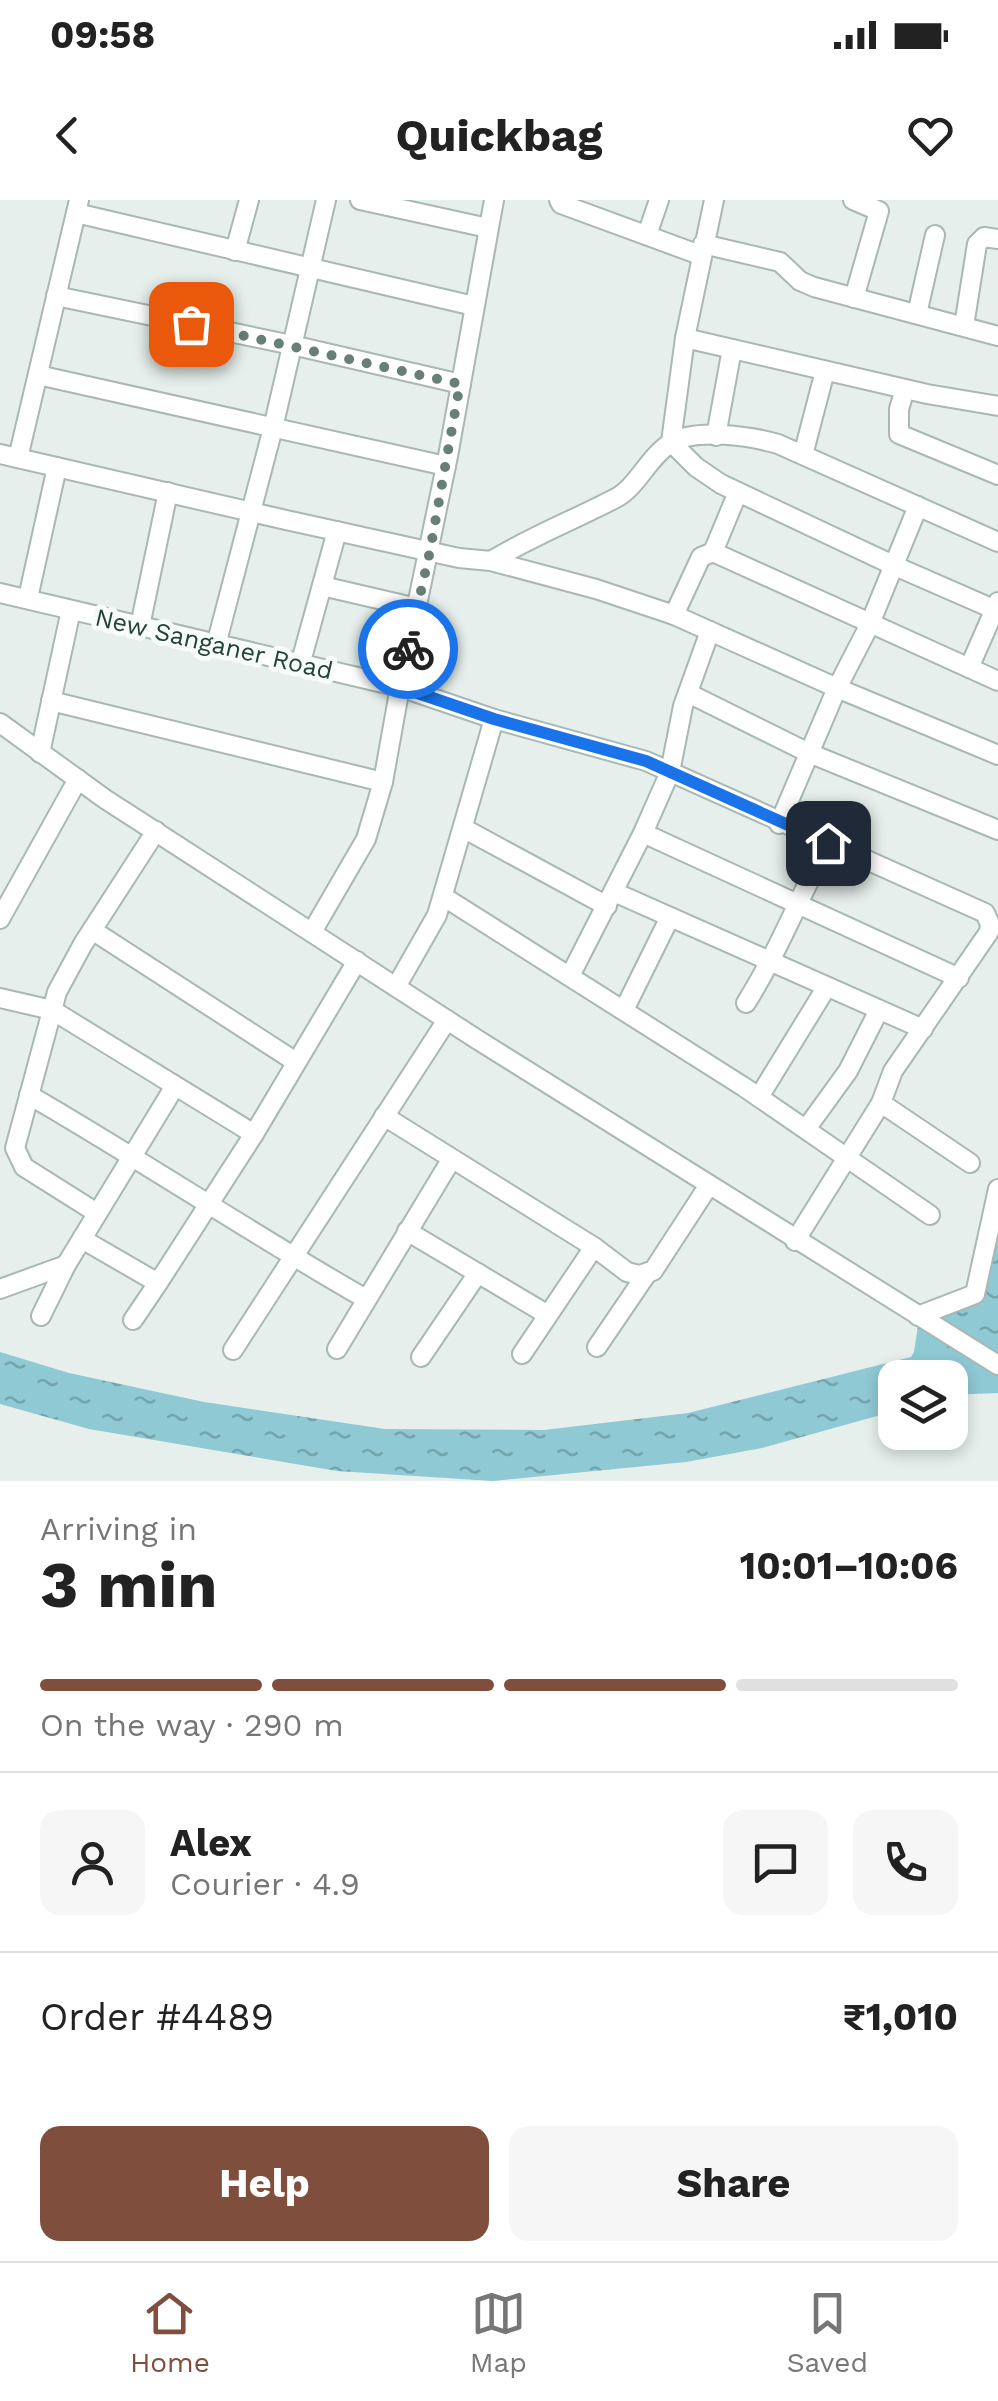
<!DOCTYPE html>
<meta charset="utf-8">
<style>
body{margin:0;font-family:"Work Sans",sans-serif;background:#f6f6f6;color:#222;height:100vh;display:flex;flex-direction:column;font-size:38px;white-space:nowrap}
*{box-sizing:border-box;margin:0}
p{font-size:32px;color:#767676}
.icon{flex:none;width:55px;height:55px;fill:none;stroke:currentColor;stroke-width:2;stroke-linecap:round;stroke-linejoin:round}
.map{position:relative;height:1281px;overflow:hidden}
.side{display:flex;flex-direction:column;background:#fff;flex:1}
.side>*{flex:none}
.fabs{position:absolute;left:878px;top:1160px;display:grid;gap:20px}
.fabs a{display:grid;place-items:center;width:90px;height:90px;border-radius:20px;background:#fff;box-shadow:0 5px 15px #0003;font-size:50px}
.pin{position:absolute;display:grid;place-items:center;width:85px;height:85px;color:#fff;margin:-42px;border-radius:20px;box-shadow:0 5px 15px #0006}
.courier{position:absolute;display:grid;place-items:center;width:100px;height:100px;margin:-50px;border:8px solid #1a73e8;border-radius:50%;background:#fff;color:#222;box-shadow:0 2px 12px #0007}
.summary em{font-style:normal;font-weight:700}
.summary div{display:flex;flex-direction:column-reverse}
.summary{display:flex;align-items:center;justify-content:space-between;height:170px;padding:0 40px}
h1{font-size:65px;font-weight:700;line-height:75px}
.bar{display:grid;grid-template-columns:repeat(4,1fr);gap:15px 10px;align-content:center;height:120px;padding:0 40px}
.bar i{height:12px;border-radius:8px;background:#e0e0e0}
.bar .selected{background:#804e3d}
.bar p{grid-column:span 4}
.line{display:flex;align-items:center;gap:25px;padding:0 40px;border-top:2px solid #e0e0e0}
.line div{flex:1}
.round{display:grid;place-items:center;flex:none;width:105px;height:105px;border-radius:20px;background:#f6f6f6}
.action{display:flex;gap:20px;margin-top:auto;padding:20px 40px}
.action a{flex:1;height:115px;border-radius:20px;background:#804e3d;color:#fff;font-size:40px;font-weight:700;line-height:115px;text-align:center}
.action a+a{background:#f6f6f6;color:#222}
.status{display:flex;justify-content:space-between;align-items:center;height:70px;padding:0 50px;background:#fff;direction:ltr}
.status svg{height:28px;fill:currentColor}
header{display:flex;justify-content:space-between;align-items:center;height:130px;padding:0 40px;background:#fff;font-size:45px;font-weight:700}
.tabs{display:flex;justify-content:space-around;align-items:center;height:140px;border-top:2px solid #e0e0e0;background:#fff;font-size:28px;color:#767676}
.tabs a{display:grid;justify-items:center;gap:5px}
.tabs .selected{color:#804e3d}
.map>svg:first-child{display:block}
</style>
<div class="status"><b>09:58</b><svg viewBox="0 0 49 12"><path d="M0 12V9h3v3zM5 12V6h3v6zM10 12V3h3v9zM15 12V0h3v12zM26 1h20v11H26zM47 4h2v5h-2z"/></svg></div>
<header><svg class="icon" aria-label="back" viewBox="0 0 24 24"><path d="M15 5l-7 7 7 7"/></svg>Quickbag<svg class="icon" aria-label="heart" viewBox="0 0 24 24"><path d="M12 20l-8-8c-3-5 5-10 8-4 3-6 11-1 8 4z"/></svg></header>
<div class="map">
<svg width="998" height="1281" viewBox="0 0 998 1281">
<defs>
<pattern id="water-ripples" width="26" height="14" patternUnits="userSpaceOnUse" patternTransform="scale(2.5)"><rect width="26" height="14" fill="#8ec9d4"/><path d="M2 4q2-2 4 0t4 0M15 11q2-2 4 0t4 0" fill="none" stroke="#74a5ad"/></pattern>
</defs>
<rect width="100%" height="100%" fill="#e6efeb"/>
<path fill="url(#water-ripples)" d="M998,1029V1193L950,1195V1178H895V1211L762,1248L686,1262L493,1281L337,1271L89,1229L0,1204V1152L69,1173L204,1202L385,1229L544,1230L688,1213L911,1157L914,1152L919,1119L968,1104Z"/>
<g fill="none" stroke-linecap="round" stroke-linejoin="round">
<defs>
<g id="minor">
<path d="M360,0L488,28"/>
<path d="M559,0L561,4L700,55"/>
<path d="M714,0L685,138L671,242L696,267L721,284L895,366L998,411"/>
<path d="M853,0L879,11L854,98"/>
<path d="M76,13L474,106"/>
<path d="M647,35L659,0"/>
<path d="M703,44L780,62L800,81L814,87L998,136"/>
<path d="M235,51L249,0"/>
<path d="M56,96L292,145L461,184"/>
<path d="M917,114L935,35"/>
<path d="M964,126L977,44L984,37L998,39"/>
<path d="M685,138L927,194L998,206"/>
<path d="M38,175L446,266"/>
<path d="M905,189L899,209V234L998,275"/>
<path d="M716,236L732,149"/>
<path d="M0,254L286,320L459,358L491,361L596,389L674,415L837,488L998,555"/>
<path d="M803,255L825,171"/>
<path d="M18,258L79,0"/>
<path d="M713,352L998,481"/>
<path d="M491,361C532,336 574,320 616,298C638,286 649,256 671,243C695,228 751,236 778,244L998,342"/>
<path d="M322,386L417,408"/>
<path d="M0,393L400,487L494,519L646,561L985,713L990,724L989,732L893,871L881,903L795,1041"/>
<path d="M28,398L57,267"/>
<path d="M674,415L701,357L713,352L738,292"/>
<path d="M140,426L168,292"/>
<path d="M216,445L273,228L326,0"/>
<path d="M300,465L337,331"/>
<path d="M969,468L998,402"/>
<path d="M688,493L809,553L998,630"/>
<path d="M51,501L383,582"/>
<path d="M0,523L105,599L478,840L998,1165"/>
<path d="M40,553L71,410"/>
<path d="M779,624L837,488L869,426L918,306"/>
<path d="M463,628L607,706"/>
<path d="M643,633L959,778"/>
<path d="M614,692L923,829"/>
<path d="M444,697L744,887L930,1015"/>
<path d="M0,719L78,579"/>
<path d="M92,730L296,862"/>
<path d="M312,732L366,639L383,582L400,487L448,256L494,0"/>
<path d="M570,776L643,633L670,572L683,506L710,431"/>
<path d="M396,787L437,715L494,519"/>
<path d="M0,798L52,810L254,934"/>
<path d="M746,803C778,752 800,696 828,643"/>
<path d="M624,810L670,717"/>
<path d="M29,895C143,961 252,1034 366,1099"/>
<path d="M759,897L826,788"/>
<path d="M881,903L970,963"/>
<path d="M384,916L594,1047L627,1072L639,1075L653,1071L709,985"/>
<path d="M806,929L848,871L879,810"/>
<path d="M97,1013L24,967L15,948L57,792L83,744L156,631"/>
<path d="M407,1031L548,1115"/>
<path d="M82,1039L158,1083L254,934L357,761"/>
<path d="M0,1089L66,1065"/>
<path d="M41,1116L66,1065L175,886"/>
<path d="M918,1116L975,1094L998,989"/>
<path d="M133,1120L158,1083"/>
<path d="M597,1147L648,1072"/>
<path d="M337,1149L451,960"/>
<path d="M233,1150L447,820"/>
<path d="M522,1154L594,1047"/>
<path d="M421,1157L478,1073"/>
</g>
</defs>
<use href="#minor" stroke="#a8b8b2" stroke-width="22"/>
<use href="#minor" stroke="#fff" stroke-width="18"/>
</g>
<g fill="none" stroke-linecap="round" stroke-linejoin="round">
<path stroke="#687f78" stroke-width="10" stroke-dasharray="0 18" d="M191,124L460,184L430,351L408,449"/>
<path stroke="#1a73e8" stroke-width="12" d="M408,449L400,487L494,519L646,561L828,643"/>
</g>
<g text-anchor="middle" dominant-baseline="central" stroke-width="10" stroke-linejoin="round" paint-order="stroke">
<g font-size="25" fill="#24423a" stroke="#f7fbf9">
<text transform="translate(214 444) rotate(13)">New Sanganer Road</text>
</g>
</g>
</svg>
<div class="fabs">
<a><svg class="icon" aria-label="layers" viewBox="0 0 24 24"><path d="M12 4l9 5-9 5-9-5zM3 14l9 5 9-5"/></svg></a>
</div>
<div class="pin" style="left:191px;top:124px;background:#ea580c"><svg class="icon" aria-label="bag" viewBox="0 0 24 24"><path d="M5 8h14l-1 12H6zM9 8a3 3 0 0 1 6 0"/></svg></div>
<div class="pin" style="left:828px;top:643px;background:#1f2937"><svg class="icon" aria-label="home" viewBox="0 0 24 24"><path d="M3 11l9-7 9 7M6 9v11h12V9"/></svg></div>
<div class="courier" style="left:408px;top:449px"><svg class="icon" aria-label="bike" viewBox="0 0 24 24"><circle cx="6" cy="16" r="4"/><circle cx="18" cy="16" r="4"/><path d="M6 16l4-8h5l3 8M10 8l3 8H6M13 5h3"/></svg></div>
</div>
<section class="side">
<div class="summary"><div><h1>3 min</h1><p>Arriving in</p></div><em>10:01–10:06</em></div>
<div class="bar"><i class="selected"></i><i class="selected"></i><i class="selected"></i><i></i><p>On the way · 290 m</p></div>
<div class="line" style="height:180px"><a class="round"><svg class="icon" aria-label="person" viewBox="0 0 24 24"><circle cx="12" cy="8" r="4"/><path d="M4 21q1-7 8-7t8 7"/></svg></a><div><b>Alex</b><p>Courier · 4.9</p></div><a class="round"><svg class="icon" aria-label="chat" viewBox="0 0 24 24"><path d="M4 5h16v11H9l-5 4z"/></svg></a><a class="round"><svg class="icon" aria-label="phone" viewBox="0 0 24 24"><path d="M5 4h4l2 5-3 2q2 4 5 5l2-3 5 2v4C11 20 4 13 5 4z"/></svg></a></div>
<div class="line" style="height:130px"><div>Order #4489</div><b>₹1,010</b></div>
<div class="action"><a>Help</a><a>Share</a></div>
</section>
<nav class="tabs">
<a class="selected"><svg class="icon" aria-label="home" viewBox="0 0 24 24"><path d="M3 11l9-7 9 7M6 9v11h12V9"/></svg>Home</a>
<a><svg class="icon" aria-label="map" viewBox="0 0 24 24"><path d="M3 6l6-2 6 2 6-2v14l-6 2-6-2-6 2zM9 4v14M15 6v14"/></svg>Map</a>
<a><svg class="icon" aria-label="saved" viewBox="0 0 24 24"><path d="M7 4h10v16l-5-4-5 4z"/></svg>Saved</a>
</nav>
